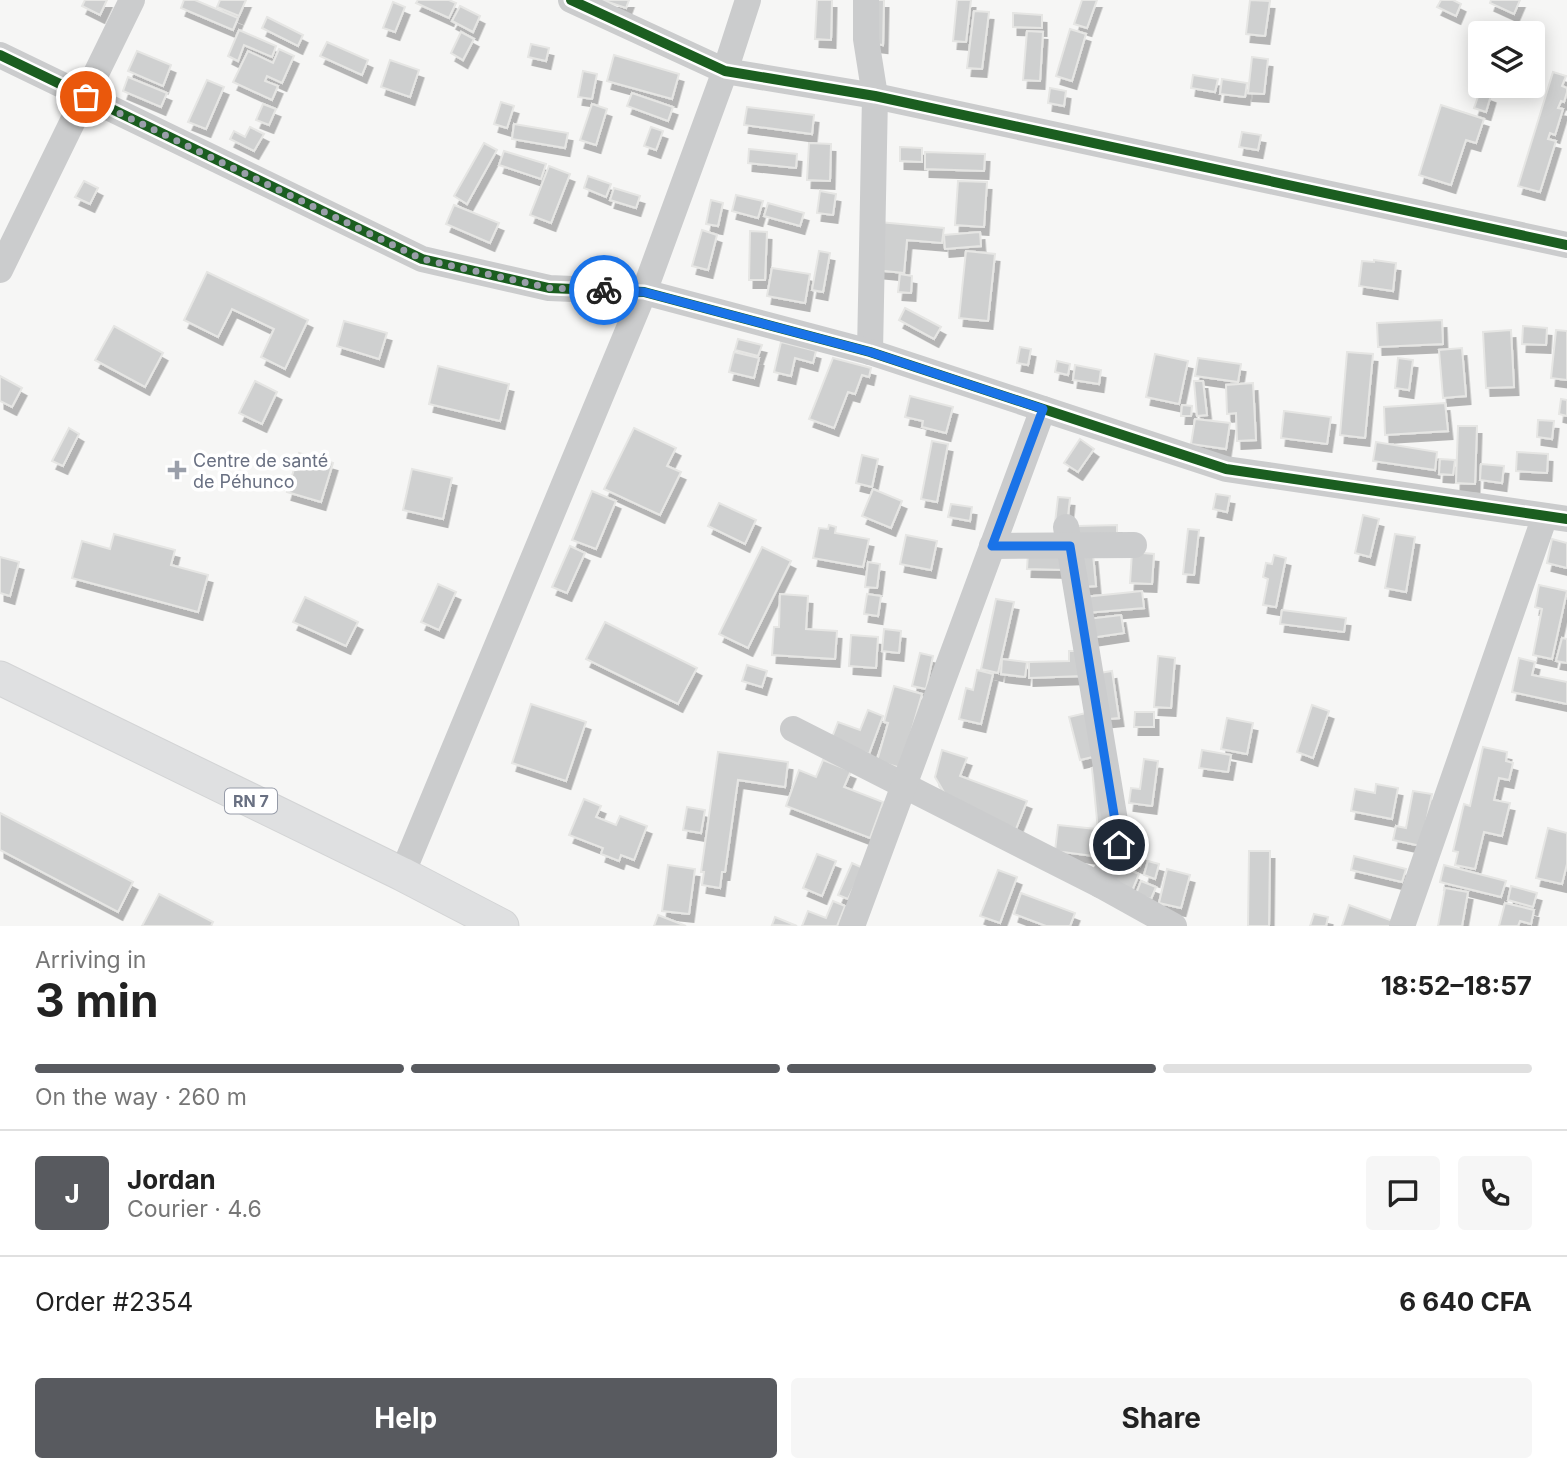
<!DOCTYPE html>
<meta charset="utf-8">
<style>
body{margin:0;font-family:Inter,sans-serif;background:#f6f6f6;color:#222;height:100vh;display:flex;flex-direction:column;font-size:26px;white-space:nowrap}
*{box-sizing:border-box;margin:0}
p{font-size:23px;color:#767676}
.icon{flex:none;width:38px;height:38px;fill:none;stroke:currentColor;stroke-width:2;stroke-linecap:round;stroke-linejoin:round}
.map{position:relative;height:926px;overflow:hidden}
.drawer{display:flex;flex-direction:column;background:#fff;flex:1}
.drawer>*{flex:none}
.controls{position:absolute;left:1468px;top:21px;display:grid;gap:14px}
.controls a{display:grid;place-items:center;width:77px;height:77px;border-radius:7px;background:#fff;box-shadow:0 4px 18px #0003;font-size:35px}
.pin{position:absolute;display:grid;place-items:center;width:60px;height:60px;color:#fff;margin:-30px;border:4px solid #fff;border-radius:50%;box-shadow:0 2px 7px #0007}
.courier{position:absolute;display:grid;place-items:center;width:70px;height:70px;margin:-35px;border:5px solid #1a73e8;border-radius:50%;background:#fff;color:#222;box-shadow:0 2px 9px #0007}
.overview em{font-style:normal;font-weight:700}
.overview div{display:flex;flex-direction:column-reverse}
.overview{display:flex;align-items:center;justify-content:space-between;height:119px;padding:0 35px}
h1{font-size:46px;font-weight:700;line-height:52px}
.bar{display:grid;grid-template-columns:repeat(4,1fr);gap:10px 7px;align-content:center;height:84px;padding:0 35px}
.bar i{height:9px;border-radius:5px;background:#e0e0e0}
.bar .current{background:#585a5f}
.bar p{grid-column:span 4}
.line{display:flex;align-items:center;gap:18px;padding:0 35px;border-top:2px solid #e0e0e0}
.line div{flex:1}
.round{display:grid;place-items:center;flex:none;width:74px;height:74px;border-radius:7px;background:#f6f6f6}
.button{display:flex;gap:14px;margin-top:auto;padding:14px 35px}
.button a{flex:1;height:80px;border-radius:7px;background:#585a5f;color:#fff;font-size:28px;font-weight:700;line-height:80px;text-align:center}
.button a+a{background:#f6f6f6;color:#222}
.map>svg:first-child{display:block}
</style>
<div class="map">
<svg width="1567" height="926" viewBox="0 0 1567 926">
<defs>
<filter id="shadow"><feDropShadow dx="4.5" dy="8" stdDeviation="0" flood-color="#0004"/></filter>
</defs>
<rect width="100%" height="100%" fill="#f6f6f5"/>
<g fill="#cfd0d0" stroke="#e6e6e4" stroke-width="2" filter="url(#shadow)">
<path d="M85,0H107L100,15L82,6Z"/>
<path d="M184,0H195L238,18L233,30L181,8Z"/>
<path d="M220,0H246L239,16L217,7Z"/>
<path d="M418,0H449L456,3L449,18L416,3Z"/>
<path d="M602,0H629L626,8Z"/>
<path d="M817,0H832L831,40L815,39Z"/>
<path d="M875,0H884L883,45L875,44Z"/>
<path d="M957,0H971L966,42L953,41Z"/>
<path d="M1082,0H1097L1087,28L1074,24Z"/>
<path d="M1250,0L1270,1L1265,36L1246,34Z"/>
<path d="M1441,0H1453L1461,4L1456,16L1437,7Z"/>
<path d="M1491,0H1520L1514,14L1490,3Z"/>
<path d="M393,2L405,7L395,32L383,28Z"/>
<path d="M460,6L480,16L473,32L452,21Z"/>
<path d="M974,11L989,12L982,69L967,68Z"/>
<path d="M1013,13L1042,15V28L1013,27Z"/>
<path d="M267,17L303,35L298,46L262,28Z"/>
<path d="M1070,29L1086,34L1072,81L1056,76Z"/>
<path d="M239,30L276,46L272,57L244,45L238,61L228,56Z"/>
<path d="M1027,31L1043,32L1040,81L1023,80Z"/>
<path d="M461,32L474,39L463,60L451,53Z"/>
<path d="M327,42L368,60L362,75L320,56Z"/>
<path d="M531,44L549,48L546,61L528,57Z"/>
<path d="M279,49L294,56L282,83L267,76L265,81L278,86L272,100L233,82L248,51L273,63Z"/>
<path d="M137,51L171,65L163,86L128,71Z"/>
<path d="M614,55L679,74L672,99L607,81Z"/>
<path d="M1252,57L1268,59L1264,94L1248,93Z"/>
<path d="M390,60L419,70L410,97L381,87Z"/>
<path d="M583,71L597,74L592,99L578,97Z"/>
<path d="M1553,72L1566,76L1562,86L1567,88V92L1564,102L1561,101L1558,108L1563,109L1555,135L1550,133L1548,139L1556,141L1540,192L1518,186Z"/>
<path d="M1193,75L1218,79L1215,92L1191,88Z"/>
<path d="M128,77L167,93L161,107L123,91Z"/>
<path d="M1222,79L1247,83L1245,97L1220,94Z"/>
<path d="M207,80L224,87L206,129L188,122Z"/>
<path d="M1050,88L1066,91L1064,106L1048,103Z"/>
<path d="M1480,91L1491,95L1486,112L1474,108Z"/>
<path d="M632,93L673,107L668,121L627,106Z"/>
<path d="M501,102L514,106L507,128L494,124Z"/>
<path d="M263,104L276,109L269,125L256,120Z"/>
<path d="M592,104L607,109L596,145L580,140Z"/>
<path d="M1441,105L1484,119L1476,143L1466,140L1451,185L1419,175Z"/>
<path d="M747,107L814,115L812,134L744,125Z"/>
<path d="M514,124L568,133L565,148L512,139Z"/>
<path d="M250,127L264,134L254,151L230,139L234,131L245,137Z"/>
<path d="M651,127L663,131L656,150L644,146Z"/>
<path d="M1242,132L1261,135L1258,150L1239,147Z"/>
<path d="M484,143L497,150L467,204L454,196Z"/>
<path d="M809,143L831,144L830,181L807,180Z"/>
<path d="M900,147L922,148V162L900,161Z"/>
<path d="M749,149L797,154L796,168L748,163Z"/>
<path d="M504,151L546,164L541,179L499,165Z"/>
<path d="M925,152L985,154L984,171L925,169Z"/>
<path d="M549,166L570,174L551,223L530,215Z"/>
<path d="M588,176L611,184L606,197L584,188Z"/>
<path d="M84,181L98,188L90,204L75,197Z"/>
<path d="M958,181L987,182L984,227L955,225Z"/>
<path d="M614,188L640,196L636,208L610,200Z"/>
<path d="M820,191L836,194L833,215L817,213Z"/>
<path d="M736,195L763,201L758,218L732,211Z"/>
<path d="M711,200L723,203L718,226L706,224Z"/>
<path d="M768,203L804,213L800,226L764,216Z"/>
<path d="M454,205L499,223L490,243L446,224Z"/>
<path d="M879,222L944,228L942,243L907,240L904,273L875,270Z"/>
<path d="M702,230L717,235L708,270L692,266Z"/>
<path d="M750,231L767,232L765,280H749Z"/>
<path d="M980,232L981,246L945,249L944,235Z"/>
<path d="M819,251L830,253L823,292L812,290Z"/>
<path d="M966,251L995,254L988,321L959,318Z"/>
<path d="M1374,260L1396,263L1393,291L1359,286L1362,261L1374,262Z"/>
<path d="M772,268L810,274L805,303L767,296Z"/>
<path d="M207,272L308,320L285,369L261,357L274,329L232,309L218,337L184,320Z"/>
<path d="M900,274L912,276L911,293L898,292Z"/>
<path d="M905,308L941,327L934,339L899,320Z"/>
<path d="M1442,320L1443,344L1378,347L1377,323Z"/>
<path d="M344,321L387,333L379,359L337,346Z"/>
<path d="M114,326L163,353L145,387L95,360Z"/>
<path d="M1523,326L1547,328L1546,345L1522,344Z"/>
<path d="M1511,330L1514,387L1486,388L1483,332Z"/>
<path d="M1556,330L1567,331V380L1551,378Z"/>
<path d="M738,339L762,345L758,356L735,350Z"/>
<path d="M781,342L816,351L813,363L795,358L791,376L774,372Z"/>
<path d="M1020,347L1031,349L1028,365L1017,363Z"/>
<path d="M1462,348L1466,396L1443,398L1439,350Z"/>
<path d="M734,352L759,358L754,378L729,372Z"/>
<path d="M1347,352L1373,354L1365,438L1340,435Z"/>
<path d="M1155,354L1188,361L1179,404L1146,397Z"/>
<path d="M833,358L871,368L869,377L862,375L855,394L848,392L834,428L809,419Z"/>
<path d="M1198,358L1241,364L1238,382L1195,376Z"/>
<path d="M1398,358L1413,360L1409,390L1395,388Z"/>
<path d="M1057,361L1070,364L1068,375L1055,372Z"/>
<path d="M1075,365L1101,370L1099,384L1073,380Z"/>
<path d="M438,366L509,384L500,421L429,404Z"/>
<path d="M0,376L22,388L12,407L0,401Z"/>
<path d="M255,381L277,392L262,424L239,413Z"/>
<path d="M1194,381H1203L1207,415L1197,416Z"/>
<path d="M1253,383L1256,440L1237,441L1236,413L1227,414L1226,385Z"/>
<path d="M910,396L953,407L946,433L922,427L923,421L905,417Z"/>
<path d="M1561,399L1567,400V416L1559,414Z"/>
<path d="M1445,403L1448,431L1385,435L1384,407Z"/>
<path d="M1182,405L1192,406L1191,416H1181Z"/>
<path d="M1284,411L1331,417L1327,444L1281,438Z"/>
<path d="M1195,419L1230,423L1226,449L1191,444Z"/>
<path d="M1538,420L1554,421L1552,439L1537,437Z"/>
<path d="M1458,426H1477L1475,484L1456,483Z"/>
<path d="M69,428L79,434L63,466L52,461Z"/>
<path d="M634,428L676,448L667,466L681,472L660,515L604,489Z"/>
<path d="M1080,439L1094,449L1078,472L1064,463Z"/>
<path d="M932,441L948,444L937,502L921,499Z"/>
<path d="M1376,442L1437,452L1435,470L1373,461Z"/>
<path d="M1517,452L1548,454L1547,473L1516,471Z"/>
<path d="M299,453L333,463L321,502L287,492Z"/>
<path d="M862,455L878,459L872,487L856,483Z"/>
<path d="M1440,459L1455,460L1453,475L1439,474Z"/>
<path d="M1481,464L1504,466L1502,483L1480,480Z"/>
<path d="M412,469L452,478L443,519L403,510Z"/>
<path d="M873,489L902,501L891,528L862,516Z"/>
<path d="M592,491L616,501L596,549L572,540Z"/>
<path d="M1216,494L1230,496L1227,512L1213,509Z"/>
<path d="M1058,497L1070,498L1067,525L1055,523Z"/>
<path d="M719,503L756,520L745,544L708,526Z"/>
<path d="M951,504L972,507L970,521L948,517Z"/>
<path d="M1363,515L1379,519L1370,557L1355,553Z"/>
<path d="M829,525L836,527L835,533L869,539L863,567L813,558L819,528L828,529Z"/>
<path d="M1117,525V540L1078,541V526Z"/>
<path d="M1188,529L1199,530L1194,575L1183,574Z"/>
<path d="M114,534L175,550L171,565L208,575L198,612L72,578L82,541L110,549Z"/>
<path d="M1395,534L1415,537L1406,592L1385,588Z"/>
<path d="M906,535L937,541L931,570L900,564Z"/>
<path d="M1552,539L1567,543V568L1547,563Z"/>
<path d="M570,546L585,553L567,593L552,587Z"/>
<path d="M762,547L791,561L748,648L719,634Z"/>
<path d="M1132,552L1154,554L1152,584L1130,583Z"/>
<path d="M1028,553L1066,554L1065,570L1027,569Z"/>
<path d="M1093,554L1096,586L1082,587L1079,555Z"/>
<path d="M1274,555L1286,558L1276,607L1263,605L1268,579L1263,577L1266,563L1272,564Z"/>
<path d="M0,557L19,562L10,596L0,593Z"/>
<path d="M868,562L880,564L877,588L865,587Z"/>
<path d="M438,584L456,592L439,630L421,622Z"/>
<path d="M1539,585L1567,591L1552,659L1533,655L1542,609L1535,607Z"/>
<path d="M1142,591L1144,608L1086,613L1084,597Z"/>
<path d="M780,594L808,596L806,629L837,631L835,659L772,655L774,627H779Z"/>
<path d="M867,594L881,596L878,616L864,614Z"/>
<path d="M305,597L358,622L346,646L293,622Z"/>
<path d="M996,599L1014,602L998,673L981,669Z"/>
<path d="M1282,610L1346,618L1344,632L1280,624Z"/>
<path d="M1121,615L1124,633L1090,638L1087,619Z"/>
<path d="M605,622L697,668L678,704L586,659Z"/>
<path d="M884,629L901,631L899,653L882,651Z"/>
<path d="M851,635L878,637L876,668L849,666Z"/>
<path d="M1562,638L1567,639V663L1556,661Z"/>
<path d="M1069,651H1082L1083,676L1029,678V662L1069,661Z"/>
<path d="M920,653L933,656L926,689L912,686Z"/>
<path d="M1158,656L1175,658L1171,708L1154,707Z"/>
<path d="M1519,658L1535,662L1532,675L1567,682V704L1512,692Z"/>
<path d="M1002,659L1027,662L1025,677L1001,674Z"/>
<path d="M747,665L767,671L762,687L742,681Z"/>
<path d="M977,670L993,674L981,724L959,719L966,688L973,690Z"/>
<path d="M1112,671L1119,718L1100,720L1093,674Z"/>
<path d="M894,686L922,694L901,768L877,761L888,723L884,722Z"/>
<path d="M531,704L586,722L566,781L512,763Z"/>
<path d="M1312,705L1329,711L1313,758L1297,752Z"/>
<path d="M868,710L883,716L869,754L831,740L838,722L860,730Z"/>
<path d="M1135,712H1154V727H1134Z"/>
<path d="M1086,713L1097,756L1080,760L1069,717Z"/>
<path d="M1227,718L1253,723L1247,754L1221,749Z"/>
<path d="M1483,747L1507,752L1506,761L1513,763L1509,780L1499,778L1494,800L1510,803L1502,836L1484,832L1475,869L1455,865L1458,852L1453,851L1464,804L1470,806Z"/>
<path d="M942,750L967,758L960,776L1027,801L1016,829L948,799L935,777Z"/>
<path d="M1202,750L1231,755L1228,772L1199,768Z"/>
<path d="M718,752L788,762L785,787L738,780L725,872H722L720,888L702,885L704,872H701Z"/>
<path d="M1144,759L1158,761L1152,806L1129,803L1131,788L1140,789Z"/>
<path d="M823,760L851,771L844,787L883,802L870,838L786,806L799,770L816,777Z"/>
<path d="M1104,766L1112,840L1099,841L1092,768Z"/>
<path d="M1376,784L1398,788L1392,819L1351,811L1355,789L1375,793Z"/>
<path d="M1413,791L1432,794L1421,846L1393,840L1396,826L1406,828Z"/>
<path d="M584,799L601,806L596,817L616,825L620,816L647,826L634,860L621,855L619,861L601,854L603,848L569,835Z"/>
<path d="M687,807L705,810L701,833L683,830Z"/>
<path d="M0,813L133,882L118,912L0,850Z"/>
<path d="M1058,825L1096,829L1093,856L1055,851Z"/>
<path d="M1548,828L1567,833V864L1562,884L1536,878Z"/>
<path d="M1131,848L1145,855L1140,866L1125,860Z"/>
<path d="M1249,851H1270L1269,926H1248Z"/>
<path d="M817,854L836,861L822,896L803,888Z"/>
<path d="M1354,856L1406,869L1402,882L1351,870Z"/>
<path d="M1148,861L1159,864L1155,879L1144,875Z"/>
<path d="M852,863L863,868L848,899L838,895Z"/>
<path d="M1115,864L1139,874L1132,891L1109,881Z"/>
<path d="M668,865L695,869L689,914L662,911Z"/>
<path d="M1444,865L1506,881L1501,897L1440,882Z"/>
<path d="M1167,869L1190,875L1181,908L1159,903Z"/>
<path d="M998,870L1017,877L1000,923L980,916Z"/>
<path d="M1141,881L1156,887L1151,899L1136,894Z"/>
<path d="M1511,886L1537,893L1533,907L1508,900Z"/>
<path d="M1445,888L1468,892L1462,926H1438Z"/>
<path d="M1021,893L1075,913L1070,926H1046L1014,914Z"/>
<path d="M159,894L213,922L211,926H142Z"/>
<path d="M833,901L845,906L837,926H802L808,911L826,918Z"/>
<path d="M1505,903L1534,910L1531,924L1520,921L1518,926H1499Z"/>
<path d="M1349,905L1393,921L1391,926H1342Z"/>
<path d="M1314,914L1328,917L1326,926H1310Z"/>
<path d="M658,915L686,926H654Z"/>
<path d="M775,917L797,926L772,925Z"/>
</g>
<g fill="none" stroke-linecap="round" stroke-linejoin="round">
<defs>
<path id="major" d="M0,678L402,874L502,926"/>
</defs>
<use href="#major" stroke="#d3d4d5" stroke-width="35"/>
<g stroke="#cbcccd" stroke-width="26">
<path d="M571,0L725,71L875,96L1567,245"/>
<path d="M866,0V39L875,96L870,352"/>
<path d="M0,55L422,259L549,288L644,292L870,352L1226,469L1567,519"/>
<path d="M0,270L132,0"/>
<path d="M1066,527L1119,845L1100,885"/>
<path d="M992,546L1134,545"/>
<path d="M793,729L1100,885L1174,926"/>
<path d="M402,874L644,292L725,71L748,0"/>
<path d="M852,926L1043,409"/>
<path d="M1402,926L1545,516"/>
</g>
<use href="#major" stroke="#dfe0e1" stroke-width="33"/>
<defs>
<g id="cycleway">
<path d="M571,0L725,71L875,96L1567,245"/>
<path d="M0,55L422,259L549,288L644,292L870,352L1226,469L1567,519"/>
</g>
</defs>
<use href="#cycleway" stroke="#fff" stroke-width="15"/>
<use href="#cycleway" stroke="#1b5e20" stroke-width="10"/>
</g>
<g fill="none" stroke-linecap="round" stroke-linejoin="round">
<path stroke="#9a9faa" stroke-width="7" stroke-dasharray="0 12.6" d="M86,97L422,259L549,288L604,290"/>
<path stroke="#1a73e8" stroke-width="9" d="M604,290L644,292L870,352L1043,409L992,546H1070L1119,845"/>
</g>
<path fill="#9a9faa" stroke="#fff" stroke-width="2.5" d="M173.5 459.5h7v7h7v7h-7v7h-7v-7h-7v-7h7z"/>
<g text-anchor="middle" dominant-baseline="central" stroke-width="7" stroke-linejoin="round" paint-order="stroke">
<rect fill="#fff" stroke="#969ba8" stroke-width="2" x="225" y="788.5" width="52" height="25" rx="5"/>
<g font-size="16" font-weight="bold" fill="#697082">
<text x="251" y="801">RN 7</text>
</g>
<g font-size="18" fill="#697082" stroke="#fff" text-anchor="start">
<text x="193" y="460">Centre de santé<tspan x="193" dy="21">de Péhunco</tspan></text>
</g>
</g>
</svg>
<div class="controls">
<a><svg class="icon" aria-label="layers" viewBox="0 0 24 24"><path d="M12 4l9 5-9 5-9-5zM3 14l9 5 9-5"/></svg></a>
</div>
<div class="pin" style="left:86px;top:97px;background:#ea580c"><svg class="icon" aria-label="bag" viewBox="0 0 24 24"><path d="M5 8h14l-1 12H6zM9 8a3 3 0 0 1 6 0"/></svg></div>
<div class="pin" style="left:1119px;top:845px;background:#1f2937"><svg class="icon" aria-label="home" viewBox="0 0 24 24"><path d="M3 11l9-7 9 7M6 9v11h12V9"/></svg></div>
<div class="courier" style="left:604px;top:290px"><svg class="icon" aria-label="bike" viewBox="0 0 24 24"><circle cx="6" cy="16" r="4"/><circle cx="18" cy="16" r="4"/><path d="M6 16l4-8h5l3 8M10 8l3 8H6M13 5h3"/></svg></div>
</div>
<section class="drawer">
<div class="overview"><div><h1>3 min</h1><p>Arriving in</p></div><em>18:52–18:57</em></div>
<div class="bar"><i class="current"></i><i class="current"></i><i class="current"></i><i></i><p>On the way · 260 m</p></div>
<div class="line" style="height:126px"><b class="round" style="background:#585a5f;color:#fff">J</b><div><b>Jordan</b><p>Courier · 4.6</p></div><a class="round"><svg class="icon" aria-label="chat" viewBox="0 0 24 24"><path d="M4 5h16v11H9l-5 4z"/></svg></a><a class="round"><svg class="icon" aria-label="phone" viewBox="0 0 24 24"><path d="M5 4h4l2 5-3 2q2 4 5 5l2-3 5 2v4C11 20 4 13 5 4z"/></svg></a></div>
<div class="line" style="height:91px"><div>Order #2354</div><b>6 640 CFA</b></div>
<div class="button"><a>Help</a><a>Share</a></div>
</section>
